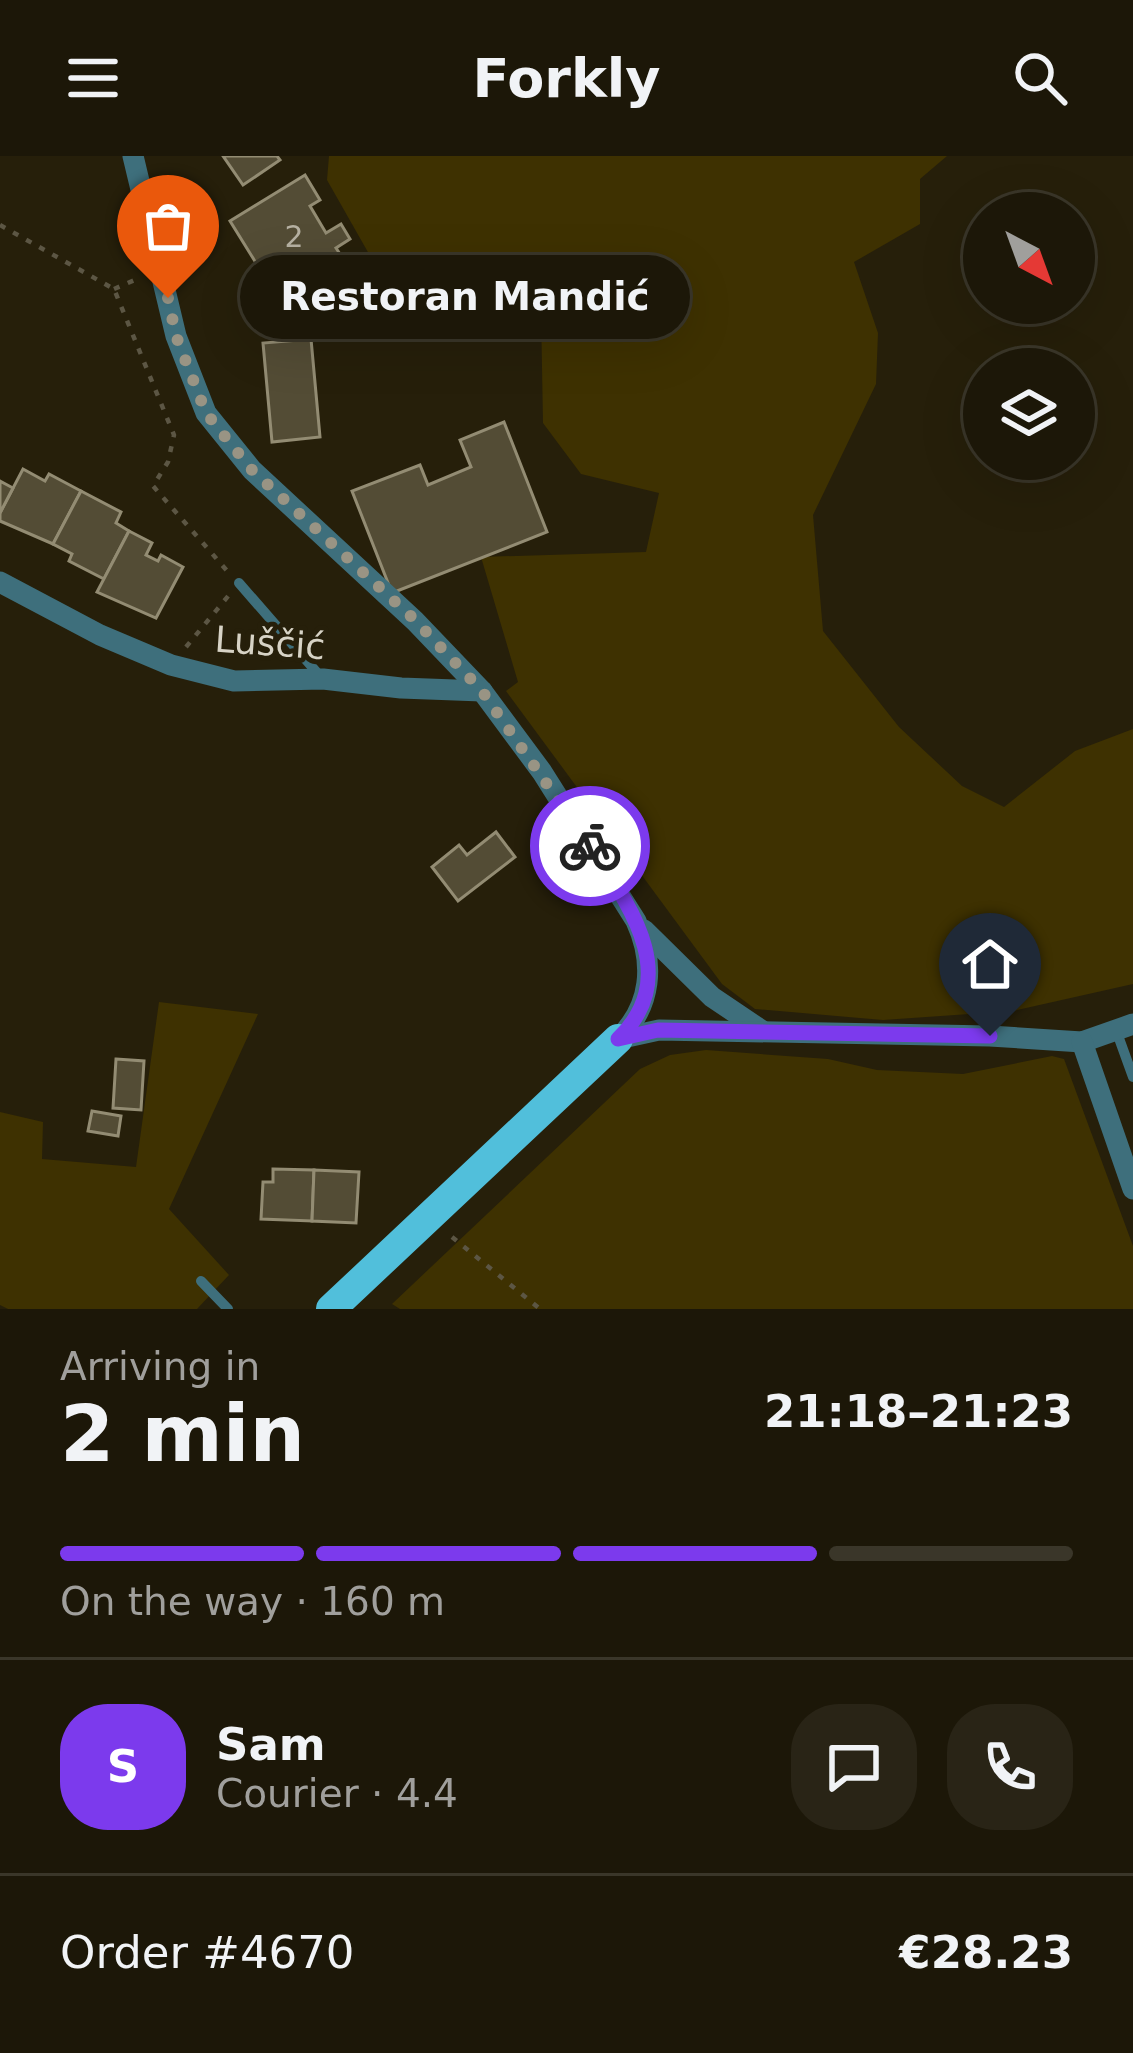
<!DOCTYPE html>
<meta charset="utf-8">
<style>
body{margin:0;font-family:"DejaVu Sans",sans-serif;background:#292416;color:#f1f3f6;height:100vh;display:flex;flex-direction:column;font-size:45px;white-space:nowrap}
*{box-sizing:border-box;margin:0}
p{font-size:39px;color:#a09f9c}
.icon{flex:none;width:66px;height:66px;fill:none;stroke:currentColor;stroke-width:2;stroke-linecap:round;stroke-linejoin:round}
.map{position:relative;height:1153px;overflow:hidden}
.details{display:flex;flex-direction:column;background:#1c1708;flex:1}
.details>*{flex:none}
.needle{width:78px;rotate:139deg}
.fabs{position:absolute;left:963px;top:36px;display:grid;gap:24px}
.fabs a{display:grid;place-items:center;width:132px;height:132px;border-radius:50%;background:#1c1708;box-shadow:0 12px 48px #0002,0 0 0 3px #3a3629;font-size:60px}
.pin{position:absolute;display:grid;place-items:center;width:102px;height:102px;color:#fff;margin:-123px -51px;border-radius:50% 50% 50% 0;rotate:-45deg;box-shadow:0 0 12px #0007}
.pin .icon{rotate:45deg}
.courier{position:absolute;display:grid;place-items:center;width:120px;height:120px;margin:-60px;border:9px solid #7c3aed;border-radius:50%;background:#fff;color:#222;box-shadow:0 3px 15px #0007}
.bubble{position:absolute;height:84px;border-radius:42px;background:#1c1708;box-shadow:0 12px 48px #0002,0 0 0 3px #3a3629;font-size:39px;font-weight:700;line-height:84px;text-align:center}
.head em{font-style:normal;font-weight:700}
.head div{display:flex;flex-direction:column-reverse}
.head{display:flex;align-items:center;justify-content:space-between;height:204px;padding:0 60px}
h1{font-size:78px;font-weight:700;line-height:90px}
.bar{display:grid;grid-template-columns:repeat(4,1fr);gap:18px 12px;align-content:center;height:144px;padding:0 60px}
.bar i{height:15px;border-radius:9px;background:#3a3629}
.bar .active{background:#7c3aed}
.bar p{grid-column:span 4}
.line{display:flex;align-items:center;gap:30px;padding:0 60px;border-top:3px solid #3a3629}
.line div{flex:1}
.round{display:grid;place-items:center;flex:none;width:126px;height:126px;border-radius:48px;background:#292416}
header{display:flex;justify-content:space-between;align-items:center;height:156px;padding:0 60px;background:#1c1708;font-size:54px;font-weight:700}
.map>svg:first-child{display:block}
</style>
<header><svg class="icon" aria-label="menu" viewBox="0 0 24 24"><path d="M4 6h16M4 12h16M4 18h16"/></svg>Forkly<svg class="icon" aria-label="search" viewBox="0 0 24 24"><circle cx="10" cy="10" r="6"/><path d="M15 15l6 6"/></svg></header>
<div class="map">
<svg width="1133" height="1153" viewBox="0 0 1133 1153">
<rect width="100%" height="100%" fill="#261f0a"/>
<g fill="#3e3101">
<path d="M329,0H947L920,23V68L854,106L878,177L876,228L813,359L823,475L899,571L962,630L1004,651L1075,595L1133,573V828L1013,855L883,864L755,853L722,828L506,535L518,526L481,401L646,396L659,337L581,318L543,267L541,155L369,167V98L327,24Z"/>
<path d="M159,846L258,858L169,1053L229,1119L197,1153H8L0,1149V956L43,966L42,1003L136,1011Z"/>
<path d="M706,894L828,903L877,914L963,918L1052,900L1064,903L1133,1090V1153H400L392,1148L640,913L670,899Z"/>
</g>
<g fill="#534c35" stroke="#938c73" stroke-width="3">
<path d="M223,0H277L280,4L243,29Z"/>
<path d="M305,19L320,44L310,50L326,77L341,68L350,83L336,92L342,101L301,126L298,121L274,136L230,65Z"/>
<path d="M311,183L320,281L272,286L263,187Z"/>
<path d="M504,266L547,376L392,437L352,335L420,309L428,329L471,311L460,284Z"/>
<path d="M23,313L45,325L49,318L81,335L53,388L0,365V357Z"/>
<path d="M0,325L13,332L0,357Z"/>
<path d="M81,335L121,356L116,367L129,375L104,423L69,405L72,398L53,388Z"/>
<path d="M129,375L152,387L146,399L158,405L161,399L183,411L156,462L97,436Z"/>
<path d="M496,676L515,701L458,745L432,711L459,689L467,699Z"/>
<path d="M116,903L144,905L141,954L113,952Z"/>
<path d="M92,955L121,960L118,980L88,975Z"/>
<path d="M273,1013L314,1014L312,1065L261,1063L263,1026H273Z"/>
<path d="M314,1014L359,1016L356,1067L312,1065Z"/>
</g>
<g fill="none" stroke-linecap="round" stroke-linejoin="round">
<g stroke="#5c5644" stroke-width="4.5" stroke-dasharray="6 9" stroke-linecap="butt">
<path d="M0,69L114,133L174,279L168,306L153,330L229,417"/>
<path d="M114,133L137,123"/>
<path d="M186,491L229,439"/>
<path d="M452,1081L540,1153"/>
</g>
<g stroke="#3e6f7c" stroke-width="10">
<path d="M239,427L320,520"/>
<path d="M1116,874L1133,921"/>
<path d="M201,1125L228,1153"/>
</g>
<g stroke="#3e6f7c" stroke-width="21">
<path d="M133,0L176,180L206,257L252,314L415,465L482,535L542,616L636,765C655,807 652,850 618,883"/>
<path d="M0,426L100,479L171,509L234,525L323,523L401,532L482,535"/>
<path d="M644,774L712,841L761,874"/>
<path d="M618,883L659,874L990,880L1082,886L1133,868"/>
<path d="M1082,886L1133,1033"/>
</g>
<path stroke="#51bfdb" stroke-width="30" d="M331,1153L618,883"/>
</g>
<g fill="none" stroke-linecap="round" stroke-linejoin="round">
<path stroke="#999484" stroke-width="12" stroke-dasharray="0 21.6" d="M168,142L176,180L206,257L252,314L416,465L482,535L590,690"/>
<path stroke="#7c3aed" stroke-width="15" d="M590,690C629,749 683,820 618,883L658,874L990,880"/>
</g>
<g text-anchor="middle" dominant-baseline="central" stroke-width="10" stroke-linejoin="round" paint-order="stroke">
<g font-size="30" fill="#b6b1a2">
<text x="294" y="80">2</text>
</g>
<g font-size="36" fill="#d7d3c6" stroke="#261f0a">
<text transform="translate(270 487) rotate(4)">Luščić</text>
</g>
</g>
</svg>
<div class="fabs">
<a><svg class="needle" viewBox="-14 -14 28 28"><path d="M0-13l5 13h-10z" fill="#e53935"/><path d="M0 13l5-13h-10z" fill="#a09f9c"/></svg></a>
<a><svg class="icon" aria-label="layers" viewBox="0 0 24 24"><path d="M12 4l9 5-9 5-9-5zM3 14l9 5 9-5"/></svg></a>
</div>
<div class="pin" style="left:168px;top:142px;background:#ea580c"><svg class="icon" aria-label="bag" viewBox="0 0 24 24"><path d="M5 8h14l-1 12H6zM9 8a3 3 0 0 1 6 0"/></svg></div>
<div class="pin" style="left:990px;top:880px;background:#1f2937"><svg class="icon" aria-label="home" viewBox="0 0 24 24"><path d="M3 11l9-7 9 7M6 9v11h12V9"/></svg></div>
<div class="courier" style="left:590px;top:690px"><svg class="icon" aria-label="bike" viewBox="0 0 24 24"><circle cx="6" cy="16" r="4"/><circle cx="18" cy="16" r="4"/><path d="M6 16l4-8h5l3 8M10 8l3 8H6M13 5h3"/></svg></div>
<div class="bubble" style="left:240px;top:99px;width:450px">Restoran Mandić</div>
</div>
<section class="details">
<div class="head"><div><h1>2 min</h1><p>Arriving in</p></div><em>21:18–21:23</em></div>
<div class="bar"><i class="active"></i><i class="active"></i><i class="active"></i><i></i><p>On the way · 160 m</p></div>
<div class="line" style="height:216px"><b class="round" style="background:#7c3aed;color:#fff">S</b><div><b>Sam</b><p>Courier · 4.4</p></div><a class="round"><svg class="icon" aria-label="chat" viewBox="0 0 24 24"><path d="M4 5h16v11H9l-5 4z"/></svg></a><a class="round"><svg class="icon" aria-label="phone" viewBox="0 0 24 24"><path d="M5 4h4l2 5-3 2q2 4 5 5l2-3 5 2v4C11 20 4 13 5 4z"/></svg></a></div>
<div class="line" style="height:156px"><div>Order #4670</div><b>€28.23</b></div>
</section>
